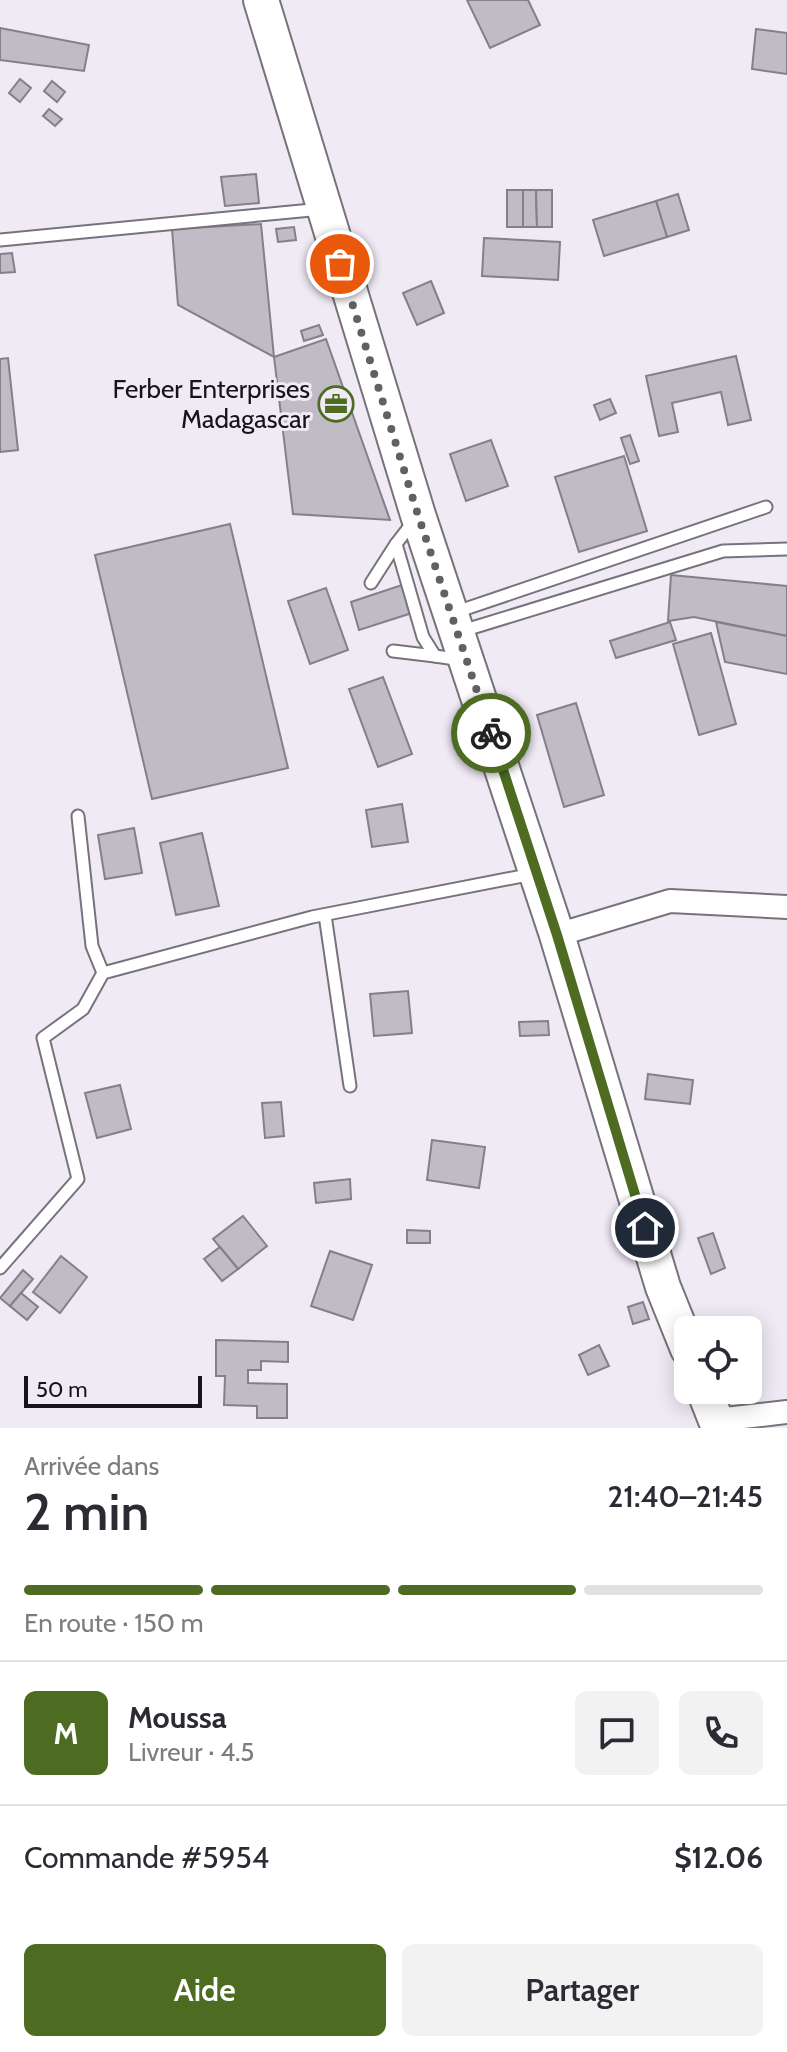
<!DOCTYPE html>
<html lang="fr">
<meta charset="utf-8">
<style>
body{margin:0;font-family:Cabin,sans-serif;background:#f2f2f3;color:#2b2b33;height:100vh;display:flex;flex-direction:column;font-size:30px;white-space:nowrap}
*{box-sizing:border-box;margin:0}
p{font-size:26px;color:#7c7c81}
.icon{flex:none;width:44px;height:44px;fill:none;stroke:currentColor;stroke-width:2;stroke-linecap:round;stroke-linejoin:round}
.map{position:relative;height:1428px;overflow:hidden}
.side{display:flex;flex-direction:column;background:#fff;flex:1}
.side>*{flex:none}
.controls{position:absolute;left:674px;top:1316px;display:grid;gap:16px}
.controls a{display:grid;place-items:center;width:88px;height:88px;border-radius:12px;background:#fff;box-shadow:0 4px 20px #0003;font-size:40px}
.scale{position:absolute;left:24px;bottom:20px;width:178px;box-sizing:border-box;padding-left:8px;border:4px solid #161418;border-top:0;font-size:22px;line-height:28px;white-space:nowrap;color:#161418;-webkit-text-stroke:6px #f0eaf5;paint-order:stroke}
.pin{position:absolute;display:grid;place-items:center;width:68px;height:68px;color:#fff;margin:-34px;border:4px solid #fff;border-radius:50%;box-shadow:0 2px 8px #0007}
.courier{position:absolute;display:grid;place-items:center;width:80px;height:80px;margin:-40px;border:6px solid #4d6c22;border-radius:50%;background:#fff;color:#222;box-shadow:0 2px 10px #0007}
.headline em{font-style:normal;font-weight:600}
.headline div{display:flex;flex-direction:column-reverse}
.headline{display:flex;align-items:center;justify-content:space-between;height:136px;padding:0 24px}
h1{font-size:52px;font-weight:600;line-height:60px}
.bar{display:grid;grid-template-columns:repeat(4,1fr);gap:12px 8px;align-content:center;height:96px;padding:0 24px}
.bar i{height:10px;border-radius:6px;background:#e1e1e2}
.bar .selected{background:#4d6c22}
.bar p{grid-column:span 4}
.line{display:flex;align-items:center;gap:20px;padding:0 24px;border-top:2px solid #e1e1e2}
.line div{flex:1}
.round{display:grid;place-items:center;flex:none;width:84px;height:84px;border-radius:12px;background:#f2f2f3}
.cta{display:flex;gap:16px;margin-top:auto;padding:16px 24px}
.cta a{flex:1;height:92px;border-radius:12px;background:#4d6c22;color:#fff;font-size:32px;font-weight:600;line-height:92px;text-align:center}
.cta a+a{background:#f2f2f3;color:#2b2b33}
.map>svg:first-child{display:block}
</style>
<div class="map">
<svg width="787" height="1428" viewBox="0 0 787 1428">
<rect width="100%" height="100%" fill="#f0eaf5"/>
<g fill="#c1bbc6" stroke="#847f89" stroke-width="2">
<path d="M467,0H528L540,25L490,48Z"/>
<path d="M0,28L89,45L84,71L0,60Z"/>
<path d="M756,29L787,33V74L752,69Z"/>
<path d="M20,79L31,88L20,102L9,93Z"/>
<path d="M52,81L65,92L57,102L44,91Z"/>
<path d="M49,109L62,119L55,126L43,116Z"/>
<path d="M256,174L259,203L225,206L221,177Z"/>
<rect x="507" y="190" width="16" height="37"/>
<path d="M523,190H536L537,227H523Z"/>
<path d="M536,190H552V227H537Z"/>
<path d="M678,194L689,230L667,237L656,201Z"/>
<path d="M656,201L667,237L604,256L593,220Z"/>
<path d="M261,224L274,357L178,305L172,229Z"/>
<path d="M294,227L296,240L278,242L276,229Z"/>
<path d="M484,238L560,242L558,280L482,276Z"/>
<path d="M12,253L15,272L0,273V254Z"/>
<path d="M431,281L444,313L417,325L403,293Z"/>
<path d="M319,325L323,335L304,341L301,331Z"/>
<path d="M326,339L390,520L293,514L274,357Z"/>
<path d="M736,356L751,420L728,425L721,392L672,403L678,432L659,436L646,376Z"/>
<path d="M8,358L18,450L0,452V359Z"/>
<path d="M610,399L616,413L600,420L594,405Z"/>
<path d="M630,435L639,461L630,464L621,438Z"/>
<path d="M491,440L508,486L466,501L450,454Z"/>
<path d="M624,456L647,531L579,552L555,477Z"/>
<path d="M230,524L288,768L152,799L95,555Z"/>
<path d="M671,575L787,586V636L694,617L668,621Z"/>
<path d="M405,584L415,612L359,630L351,602Z"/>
<path d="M326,588L348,650L310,664L288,601Z"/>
<path d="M670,622L676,640L616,658L610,641Z"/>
<path d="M716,622L787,636V674L725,662Z"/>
<path d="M711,633L736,724L699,735L673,644Z"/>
<path d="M383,677L412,754L378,767L349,689Z"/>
<path d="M576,703L604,795L564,807L537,715Z"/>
<path d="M402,804L408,842L372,847L366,810Z"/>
<path d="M134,828L142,873L105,879L98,835Z"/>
<path d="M202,833L219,906L176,915L160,843Z"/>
<path d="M408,991L412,1033L374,1036L370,994Z"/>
<path d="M548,1021L549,1035L520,1036L519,1022Z"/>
<path d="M648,1074L693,1080L690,1104L645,1099Z"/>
<path d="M120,1085L131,1129L97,1138L85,1093Z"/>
<path d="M281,1102L284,1136L265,1138L262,1103Z"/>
<path d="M432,1140L485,1147L479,1188L427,1180Z"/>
<path d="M350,1179L351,1199L316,1203L314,1183Z"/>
<path d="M243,1216L267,1246L238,1269L213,1239Z"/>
<path d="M407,1230L430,1231V1243H407Z"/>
<path d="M713,1233L725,1268L711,1274L698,1238Z"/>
<path d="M220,1247L238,1269L222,1281L204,1259Z"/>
<path d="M330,1251L372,1265L353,1320L311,1306Z"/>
<path d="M61,1256L87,1277L60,1313L33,1292Z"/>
<path d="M23,1270L33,1279L10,1306L0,1298Z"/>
<path d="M21,1293L38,1307L27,1320L10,1306Z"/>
<path d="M643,1302L649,1319L633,1324L628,1307Z"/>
<path d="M216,1340L288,1342V1362L261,1361V1370H248V1383L287,1384V1418H257V1406L224,1405L225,1376H216Z"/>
<path d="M599,1345L609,1366L588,1375L579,1355Z"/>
</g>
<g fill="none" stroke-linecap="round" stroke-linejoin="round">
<defs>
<g id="service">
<path d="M0,240L322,209"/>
<path d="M413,522L396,544L423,637L435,656L462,660"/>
<path d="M371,583L396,544"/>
<path d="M456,612L766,507"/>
<path d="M462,631L723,551L787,549"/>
<path d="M393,651L435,656"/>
<path d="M78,816L92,946L103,973"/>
<path d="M325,915L350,1086"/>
<path d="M0,1268L78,1179L43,1038L83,1009L103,973L312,917L533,874"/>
</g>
<g id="minor">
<path d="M557,935L670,901L787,907"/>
<path d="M716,1420L787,1412"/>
</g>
<g id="primary">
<path d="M261,0L418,515L557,935L663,1287L688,1349"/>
<path d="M704,1390L719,1428"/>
</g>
</defs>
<use href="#service" stroke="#77727c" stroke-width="15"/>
<use href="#minor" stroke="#77727c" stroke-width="26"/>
<use href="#primary" stroke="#77727c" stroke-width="38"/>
<use href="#service" stroke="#fff" stroke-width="11"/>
<use href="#minor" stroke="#fff" stroke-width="22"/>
<use href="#primary" stroke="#fff" stroke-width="34"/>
</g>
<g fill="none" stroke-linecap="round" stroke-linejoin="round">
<path stroke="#625f65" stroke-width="8" stroke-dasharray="0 14.4" d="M340,264L418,515L491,733"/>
<path stroke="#4d6c22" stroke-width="10" d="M491,733L557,935L645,1228"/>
</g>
<defs>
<symbol id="office-ring" viewBox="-11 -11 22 22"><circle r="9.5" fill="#f0eaf5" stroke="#4d6c22" stroke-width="1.5"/><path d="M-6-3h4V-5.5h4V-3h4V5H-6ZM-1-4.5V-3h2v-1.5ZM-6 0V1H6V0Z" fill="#4d6c22"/></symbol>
</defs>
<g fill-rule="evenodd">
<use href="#office-ring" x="316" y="384" width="40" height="40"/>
</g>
<g text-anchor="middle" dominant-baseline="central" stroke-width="6" stroke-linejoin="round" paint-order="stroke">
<g font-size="26" fill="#161418" stroke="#f0eaf5" text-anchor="end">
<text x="310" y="389">Ferber Enterprises<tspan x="310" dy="30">Madagascar</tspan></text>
</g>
</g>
</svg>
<div class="controls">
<a><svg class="icon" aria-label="locate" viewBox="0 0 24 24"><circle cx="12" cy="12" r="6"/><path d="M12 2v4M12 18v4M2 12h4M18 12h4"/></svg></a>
</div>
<div class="scale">50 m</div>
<div class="pin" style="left:340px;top:264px;background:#ea580c"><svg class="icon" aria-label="bag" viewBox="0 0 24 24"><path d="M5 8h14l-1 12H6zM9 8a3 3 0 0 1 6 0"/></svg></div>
<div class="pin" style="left:645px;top:1228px;background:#1f2937"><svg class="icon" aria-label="home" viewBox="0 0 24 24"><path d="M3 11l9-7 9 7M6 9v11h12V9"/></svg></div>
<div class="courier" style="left:491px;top:733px"><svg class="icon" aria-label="bike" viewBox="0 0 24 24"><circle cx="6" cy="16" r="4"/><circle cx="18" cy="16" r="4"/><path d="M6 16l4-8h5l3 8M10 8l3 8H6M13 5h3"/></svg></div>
</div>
<section class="side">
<div class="headline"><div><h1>2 min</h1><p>Arrivée dans</p></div><em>21:40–21:45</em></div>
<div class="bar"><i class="selected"></i><i class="selected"></i><i class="selected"></i><i></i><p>En route · 150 m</p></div>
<div class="line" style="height:144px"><b class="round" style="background:#4d6c22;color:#fff">M</b><div><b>Moussa</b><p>Livreur · 4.5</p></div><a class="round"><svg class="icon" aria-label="chat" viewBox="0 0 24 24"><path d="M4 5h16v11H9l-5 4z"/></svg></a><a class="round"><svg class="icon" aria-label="phone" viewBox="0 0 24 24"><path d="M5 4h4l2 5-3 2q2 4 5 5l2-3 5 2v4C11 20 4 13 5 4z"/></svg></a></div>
<div class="line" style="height:104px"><div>Commande #5954</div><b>$12.06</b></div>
<div class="cta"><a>Aide</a><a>Partager</a></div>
</section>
